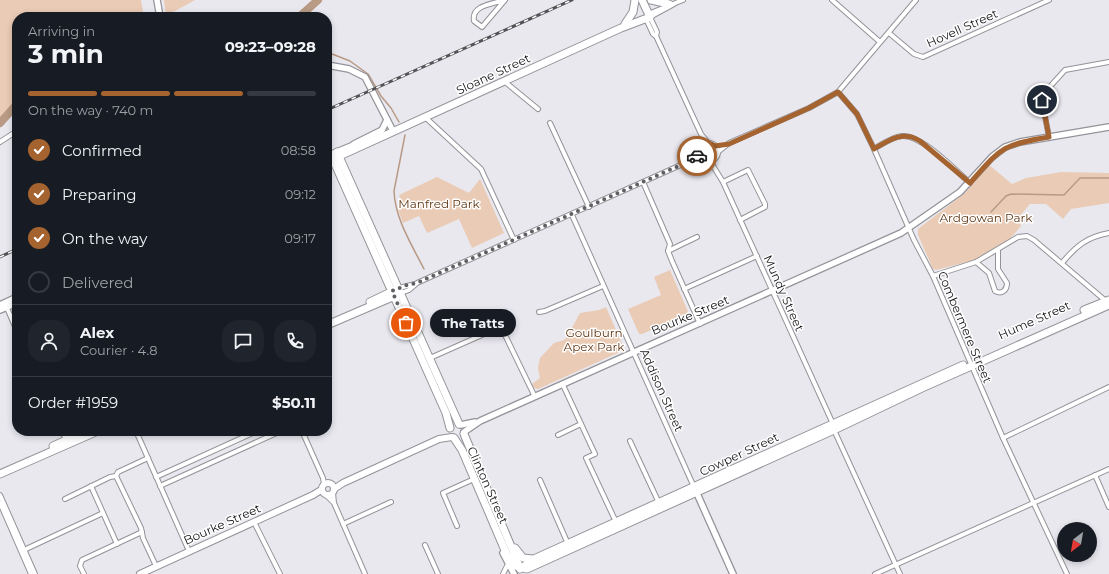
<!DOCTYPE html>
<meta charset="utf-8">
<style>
body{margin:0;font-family:Montserrat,sans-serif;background:#20242c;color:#f1f3f6;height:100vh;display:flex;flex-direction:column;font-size:15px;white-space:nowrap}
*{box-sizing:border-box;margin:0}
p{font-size:13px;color:#9ea1a6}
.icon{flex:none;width:22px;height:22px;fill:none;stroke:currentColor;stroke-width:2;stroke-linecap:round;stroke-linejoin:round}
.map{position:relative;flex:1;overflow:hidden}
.details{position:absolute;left:12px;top:12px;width:320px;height:424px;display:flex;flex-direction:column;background:#171b24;border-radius:16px;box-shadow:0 2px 6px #0003}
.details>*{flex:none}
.needle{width:26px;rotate:211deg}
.buttons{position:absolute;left:1057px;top:522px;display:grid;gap:8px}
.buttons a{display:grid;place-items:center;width:40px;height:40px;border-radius:50%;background:#171b24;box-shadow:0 2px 6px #0003;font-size:20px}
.pin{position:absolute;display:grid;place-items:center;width:34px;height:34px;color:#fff;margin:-17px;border:2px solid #fff;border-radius:50%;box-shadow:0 1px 4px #0007}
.courier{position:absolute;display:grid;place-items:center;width:40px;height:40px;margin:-20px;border:3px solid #a5632f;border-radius:50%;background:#fff;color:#222;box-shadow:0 1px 5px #0007}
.bubble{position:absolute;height:28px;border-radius:14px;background:#171b24;box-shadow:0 2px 6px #0003;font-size:13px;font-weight:700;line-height:28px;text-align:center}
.head em{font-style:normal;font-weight:700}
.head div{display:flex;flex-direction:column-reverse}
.head{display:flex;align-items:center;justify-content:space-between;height:68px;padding:0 16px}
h1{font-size:26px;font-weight:700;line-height:30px}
.bar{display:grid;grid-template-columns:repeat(4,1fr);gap:6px 4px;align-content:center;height:48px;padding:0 16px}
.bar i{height:5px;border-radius:3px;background:#363941}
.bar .active{background:#a5632f}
.bar p{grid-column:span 4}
.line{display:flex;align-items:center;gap:10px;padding:0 16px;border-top:1px solid #363941}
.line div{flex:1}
.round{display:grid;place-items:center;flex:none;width:42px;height:42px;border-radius:16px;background:#20242c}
ol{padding:0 16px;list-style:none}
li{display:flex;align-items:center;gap:12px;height:44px}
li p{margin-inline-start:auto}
li .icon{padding:4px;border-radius:50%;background:#a5632f;color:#fff;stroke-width:4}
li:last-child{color:#9ea1a6}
li i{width:22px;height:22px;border:2px solid #363941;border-radius:50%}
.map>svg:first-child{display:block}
</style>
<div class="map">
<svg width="1109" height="574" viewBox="0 0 1109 574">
<rect width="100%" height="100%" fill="#e9e8ef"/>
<g fill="#eacbb5">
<path d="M0,0H141L144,17H17V97L6,115L0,118Z"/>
<path d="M164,0H195L166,16Z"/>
<path d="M989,165L1012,184L1026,178L1061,172L1109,173V203L1071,209L1063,219L1046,204H1030L1019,217L1021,226L1008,241L975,260L936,270L933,269L918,235V229L965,193Z"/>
<path d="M437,177L469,193L480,179L504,233L472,248L459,219L427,233L419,216L403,223L398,210L404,207L399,195Z"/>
<path d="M670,270L689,314L642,334H639L628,309L661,295L654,277Z"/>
<path d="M606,307L623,346L622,351L538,389L534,388L532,384L540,378L538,368L540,358L554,343L564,340L567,337L580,313L599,310Z"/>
</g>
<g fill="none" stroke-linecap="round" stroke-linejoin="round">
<g stroke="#b89a85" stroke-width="1.5">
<path d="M327,52L350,61L368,74L381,96L391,108L399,122"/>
<path d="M405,135L394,191C395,219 412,245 424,269"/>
<path d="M991,212L1006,196L1011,194L1064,195L1080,178H1109"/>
</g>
<g stroke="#b89a85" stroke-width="8">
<path d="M299,17L318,0"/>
<path d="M0,123L17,104"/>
</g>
<defs>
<g id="minor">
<path d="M504,0C493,4 471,5 474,21L482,27L505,0"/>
<path d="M832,0L880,42"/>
<path d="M648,14L683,0"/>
<path d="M646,19L653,34L656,36L701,134L709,144"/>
<path d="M889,33L914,54L923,57L1049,0"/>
<path d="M656,36L657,32L650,17L674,4"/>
<path d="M504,81L538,109"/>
<path d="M838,92L857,114L874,149L914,240L933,276L1003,438L1067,574"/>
<path d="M425,117L481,169L514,240"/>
<path d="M550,123L589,207"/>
<path d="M1049,137L1042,101L1046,91L1065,70L1109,62"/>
<path d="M0,142L17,131"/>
<circle cx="709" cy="152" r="9"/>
<path d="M874,149C882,144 892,137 902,136C921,134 955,170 970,183"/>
<path d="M718,152L729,143L809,108L838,92L916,0"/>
<path d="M710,161L723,182L833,424"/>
<path d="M643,182L670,244L668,251L672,261L700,324"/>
<path d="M723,182L748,170L765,204V207L740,220"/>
<path d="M572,215L694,487"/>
<path d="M668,251L697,237"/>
<path d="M976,262L989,273L995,291C1002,295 1007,290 1007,283L998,269V251"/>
<path d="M1062,263C1076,246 1087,237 1109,233"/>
<path d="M933,276L976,262L1018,237L1027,236L1034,240L1107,302"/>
<path d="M399,288L415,284"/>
<path d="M684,289L757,256"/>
<path d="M401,293L409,290L417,283L683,164L692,160L703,159"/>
<path d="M7,308L17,331"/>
<path d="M539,312L545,311L603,286"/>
<path d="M430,358L491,331H498L505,335L535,397"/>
<path d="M563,385L595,454L586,458L616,522"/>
<path d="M834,430L900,574"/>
<path d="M62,431L66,440"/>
<path d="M136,431L189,551"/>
<path d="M302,431L323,478L324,484"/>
<path d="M558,435L581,424"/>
<path d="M1003,438L1109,387"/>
<path d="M630,441L659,503"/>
<path d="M1095,475L1109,507"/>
<path d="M116,476L141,528L143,538L156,566"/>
<path d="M156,477L257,431"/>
<path d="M540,480L568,544"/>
<path d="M91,486L117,544"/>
<path d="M160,486L281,431"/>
<path d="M333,493L334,503L365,574"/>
<path d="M0,495L35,574"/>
<path d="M327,496L333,502"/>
<path d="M65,499L110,477L116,476L118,472L148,458"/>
<path d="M0,503L31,574"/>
<path d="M254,522L280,574"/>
<path d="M343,524L391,502"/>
<path d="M457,526L443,493L474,479"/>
<path d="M425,545L438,574"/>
<path d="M24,550L103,513"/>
<path d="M84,574L80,566L82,560L142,532"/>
<path d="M503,574L508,564"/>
<path d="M875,574L1109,469"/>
</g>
<g id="tertiary">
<path d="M157,0L160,17"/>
<path d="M327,65L349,69L365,77L393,131"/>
<path d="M354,144L382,130L387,120"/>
<path d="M327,162L333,159"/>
<path d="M0,305L17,297"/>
<path d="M0,310L17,303"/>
<path d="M461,425L475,422"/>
<path d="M464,432L480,421L901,233L960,192L992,157L1005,147L1020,142L1109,127"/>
<path d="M695,489L733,574"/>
<path d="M503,553L514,574"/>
</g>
<g id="secondary">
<circle cx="328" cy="489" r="6"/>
<path d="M334,489L343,483L439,439L452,437"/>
<path d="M140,574L313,495L321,490"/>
</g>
<g id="primary">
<path d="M651,0L669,4"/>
<path d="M625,24L633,12L635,0"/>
<path d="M358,144L331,155L446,413L450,428"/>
<path d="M337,152L459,424"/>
<path d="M333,159L621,28L650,17L642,0"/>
<path d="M370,302L395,290"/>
<path d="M1084,310L1109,300"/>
<path d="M327,325L397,295"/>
<path d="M464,434L520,568"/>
<path d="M454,438L462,450L507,555L516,566L527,569L834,430L922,388L1109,305"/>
<path d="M53,446L86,431"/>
<path d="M0,474L98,431"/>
<path d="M515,548L523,558L533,559"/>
<path d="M520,569L536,558L963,365"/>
</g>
</defs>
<use href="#minor" stroke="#939399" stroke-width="6"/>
<use href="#tertiary" stroke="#939399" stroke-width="8"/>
<use href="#secondary" stroke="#939399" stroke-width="8"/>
<use href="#primary" stroke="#939399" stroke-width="9"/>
<use href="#minor" stroke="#fff" stroke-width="4"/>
<use href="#tertiary" stroke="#fff" stroke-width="5.5"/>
<use href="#secondary" stroke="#fff" stroke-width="6"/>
<use href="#primary" stroke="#fff" stroke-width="7"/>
<defs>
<g id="rail">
<path d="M327,110L572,0"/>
<path d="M0,257L17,249"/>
</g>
</defs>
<use href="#rail" stroke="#535256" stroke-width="3"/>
<use href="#rail" stroke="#fff" stroke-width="1.5" stroke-dasharray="4.5" stroke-linecap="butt"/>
</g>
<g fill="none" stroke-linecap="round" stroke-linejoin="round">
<path stroke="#605f63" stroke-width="4" stroke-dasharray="0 7.2" d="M406,323L392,291L407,285L417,283L692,160L697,156"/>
<path stroke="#a5632f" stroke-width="5" d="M697,156L705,145L711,144L715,146L729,144L809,108L838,92L857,114L874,149C889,140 903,130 920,141L970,183C1001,148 1001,145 1049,137L1042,100"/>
</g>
<g text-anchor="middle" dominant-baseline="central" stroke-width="3" stroke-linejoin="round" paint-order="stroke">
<g font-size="12" fill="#161518" stroke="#fff">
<text transform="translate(962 28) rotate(-24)">Hovell Street</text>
<text transform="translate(493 74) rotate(-25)">Sloane Street</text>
<text transform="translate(784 293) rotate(66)">Mundy Street</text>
<text transform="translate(690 315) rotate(-23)">Bourke Street</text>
<text transform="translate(1034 320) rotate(-24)">Hume Street</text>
<text transform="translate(965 327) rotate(67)">Combermere Street</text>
<text transform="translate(662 390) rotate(66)">Addison Street</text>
<text transform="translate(739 454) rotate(-25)">Cowper Street</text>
<text transform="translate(488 485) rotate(66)">Clinton Street</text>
<text transform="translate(222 524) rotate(-24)">Bourke Street</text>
</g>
<g font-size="12" fill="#603613" stroke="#fff">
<text x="439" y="203">Manfred Park</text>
<text x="986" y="217">Ardgowan Park</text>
<text x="594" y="332">Goulburn<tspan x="594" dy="14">Apex Park</tspan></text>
</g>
</g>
</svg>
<div class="buttons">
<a><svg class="needle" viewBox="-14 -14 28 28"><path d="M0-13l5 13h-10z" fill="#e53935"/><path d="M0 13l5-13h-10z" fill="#9ea1a6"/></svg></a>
</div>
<div class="pin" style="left:406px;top:323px;background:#ea580c"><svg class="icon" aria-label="bag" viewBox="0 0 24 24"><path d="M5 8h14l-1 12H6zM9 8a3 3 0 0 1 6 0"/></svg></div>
<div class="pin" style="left:1042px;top:100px;background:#1f2937"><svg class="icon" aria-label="home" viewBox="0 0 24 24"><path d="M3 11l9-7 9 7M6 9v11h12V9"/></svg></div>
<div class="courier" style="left:697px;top:156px"><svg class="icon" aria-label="car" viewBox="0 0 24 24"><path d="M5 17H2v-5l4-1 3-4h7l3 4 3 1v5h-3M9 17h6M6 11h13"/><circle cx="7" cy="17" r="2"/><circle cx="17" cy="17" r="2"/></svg></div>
<div class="bubble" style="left:430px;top:309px;width:86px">The Tatts</div>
<section class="details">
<div class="head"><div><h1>3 min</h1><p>Arriving in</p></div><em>09:23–09:28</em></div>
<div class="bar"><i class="active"></i><i class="active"></i><i class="active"></i><i></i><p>On the way · 740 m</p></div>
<ol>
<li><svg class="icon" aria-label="check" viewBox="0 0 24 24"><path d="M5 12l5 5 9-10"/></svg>Confirmed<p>08:58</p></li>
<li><svg class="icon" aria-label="check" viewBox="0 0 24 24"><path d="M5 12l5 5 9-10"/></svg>Preparing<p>09:12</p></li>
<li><svg class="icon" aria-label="check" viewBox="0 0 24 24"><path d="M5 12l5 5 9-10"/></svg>On the way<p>09:17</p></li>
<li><i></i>Delivered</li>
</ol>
<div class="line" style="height:72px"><a class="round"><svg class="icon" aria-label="person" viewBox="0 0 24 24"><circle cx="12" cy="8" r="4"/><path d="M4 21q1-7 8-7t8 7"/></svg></a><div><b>Alex</b><p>Courier · 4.8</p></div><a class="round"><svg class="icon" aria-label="chat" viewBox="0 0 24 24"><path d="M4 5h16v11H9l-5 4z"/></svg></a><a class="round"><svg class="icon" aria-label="phone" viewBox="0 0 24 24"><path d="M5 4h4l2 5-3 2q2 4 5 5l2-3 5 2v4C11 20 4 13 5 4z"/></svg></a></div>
<div class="line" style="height:52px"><div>Order #1959</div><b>$50.11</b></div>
</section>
</div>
